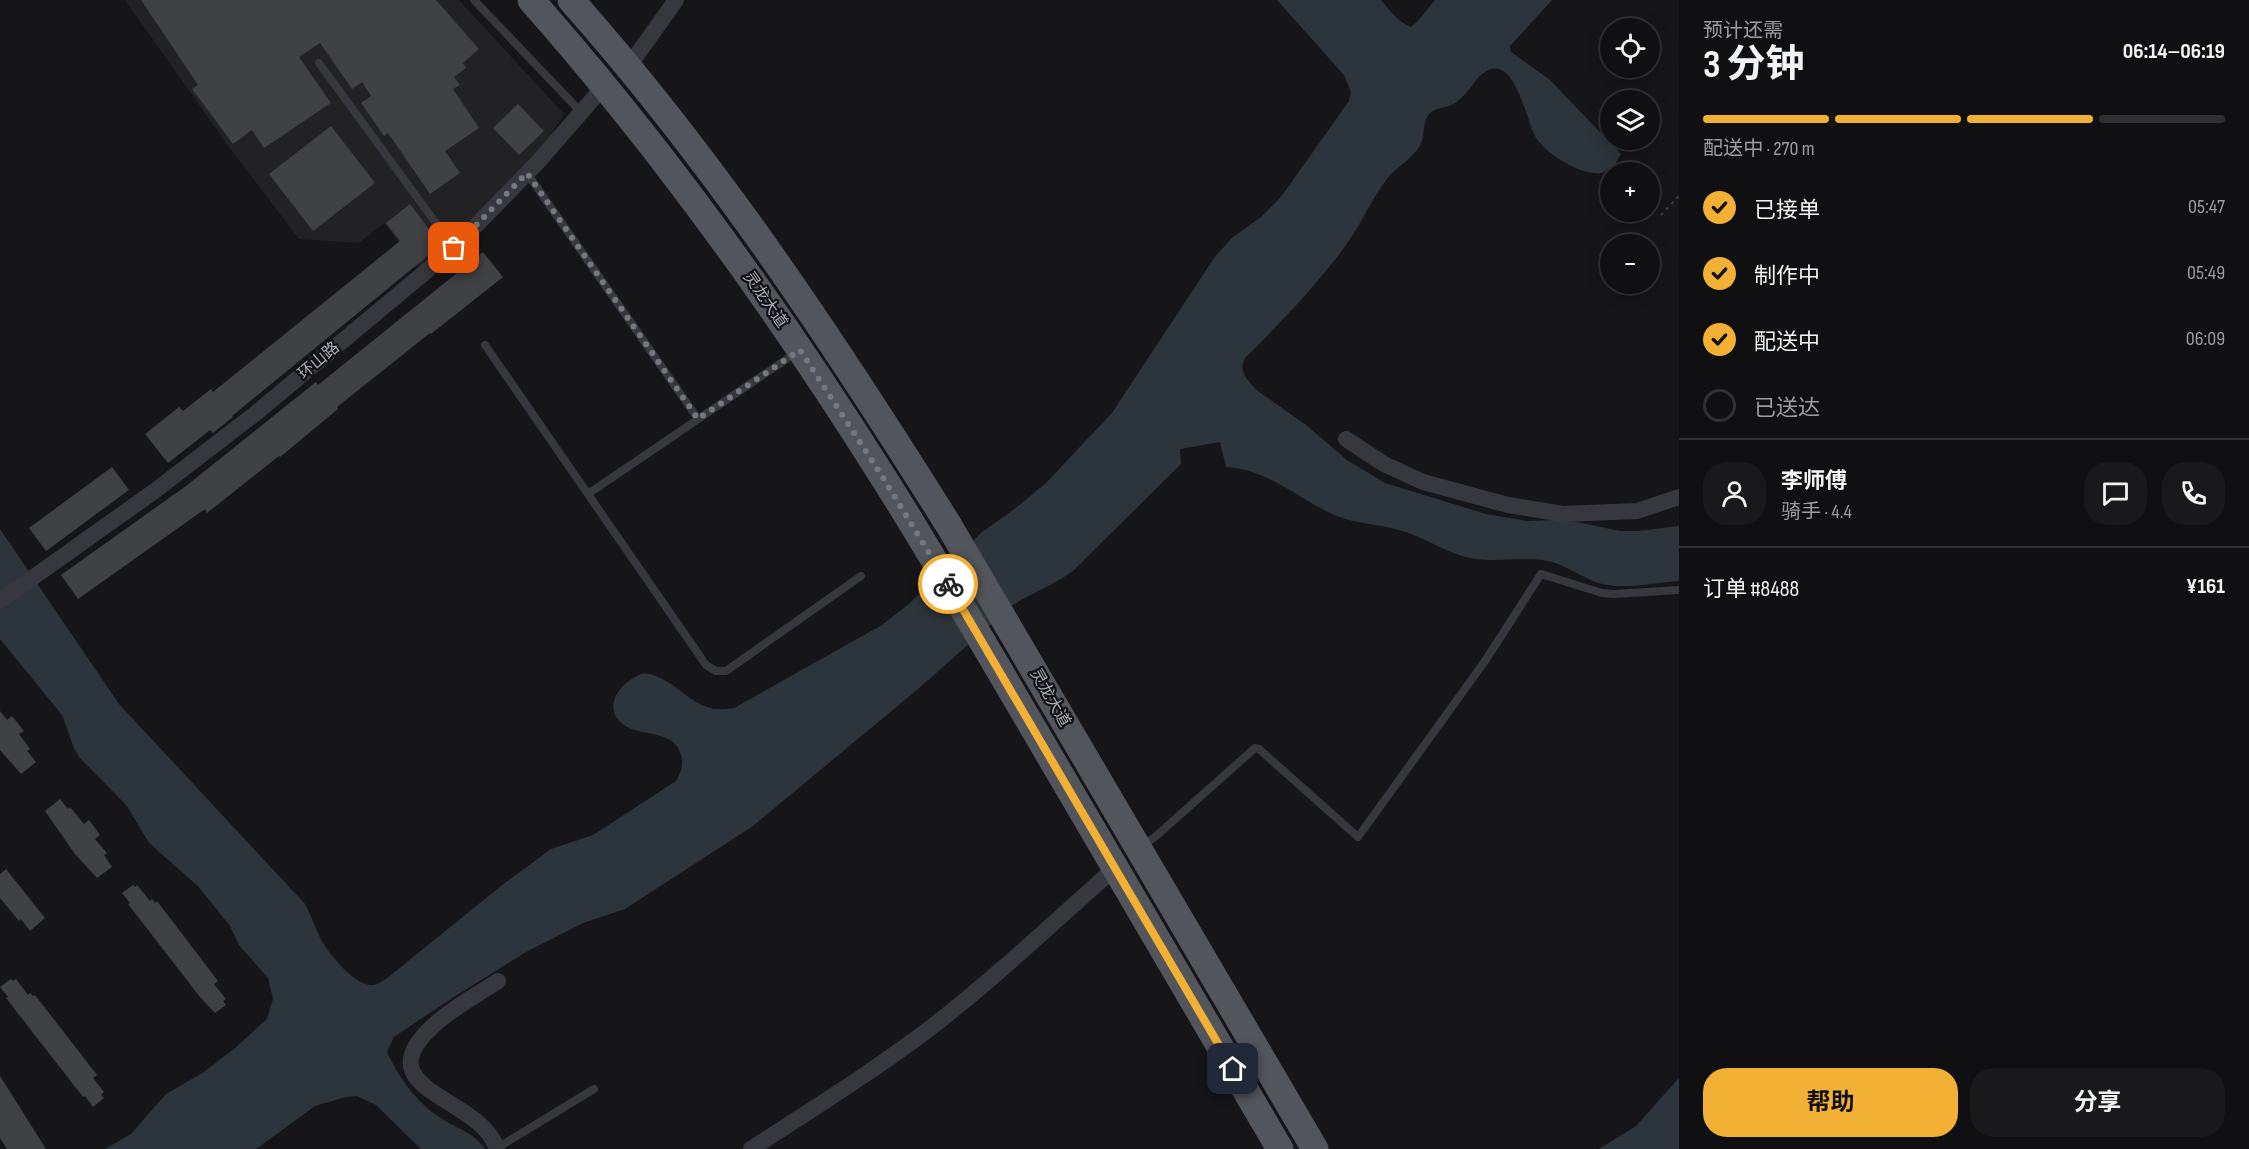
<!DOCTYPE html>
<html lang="zh">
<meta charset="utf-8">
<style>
body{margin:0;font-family:"Sofia Sans Condensed","Noto Sans SC",sans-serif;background:#19191b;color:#f1f3f6;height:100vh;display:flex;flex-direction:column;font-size:22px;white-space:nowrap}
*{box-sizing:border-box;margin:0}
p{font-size:20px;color:#9c9d9f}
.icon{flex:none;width:33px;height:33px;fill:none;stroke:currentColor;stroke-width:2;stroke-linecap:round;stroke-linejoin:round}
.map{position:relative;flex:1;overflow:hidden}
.side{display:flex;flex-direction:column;background:#101012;width:570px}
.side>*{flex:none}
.fabs{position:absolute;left:1600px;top:18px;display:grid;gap:12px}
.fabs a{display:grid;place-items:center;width:60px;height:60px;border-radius:50%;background:#101012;box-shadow:0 3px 15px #0003,0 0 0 2px #303032;font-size:30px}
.pin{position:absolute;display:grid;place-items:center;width:51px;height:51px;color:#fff;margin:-26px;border-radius:12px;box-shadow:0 3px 9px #0006}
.courier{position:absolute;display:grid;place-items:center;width:60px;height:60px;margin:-30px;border:4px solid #f2b134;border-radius:50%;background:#fff;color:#222;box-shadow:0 2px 8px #0007}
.summary em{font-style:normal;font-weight:700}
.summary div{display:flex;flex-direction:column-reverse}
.summary{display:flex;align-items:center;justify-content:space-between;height:102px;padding:0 24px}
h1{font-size:39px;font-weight:700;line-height:45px}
.bar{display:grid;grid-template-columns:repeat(4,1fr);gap:9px 6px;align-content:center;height:72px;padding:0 24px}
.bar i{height:8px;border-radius:4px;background:#303032}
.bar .selected{background:#f2b134}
.bar p{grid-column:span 4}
.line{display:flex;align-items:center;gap:15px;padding:0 24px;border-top:2px solid #303032}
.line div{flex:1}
.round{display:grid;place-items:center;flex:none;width:63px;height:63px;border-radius:24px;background:#19191b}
ol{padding:0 24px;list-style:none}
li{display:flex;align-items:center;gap:18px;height:66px}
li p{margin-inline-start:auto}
li .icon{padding:6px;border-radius:50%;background:#f2b134;color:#111;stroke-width:4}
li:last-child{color:#9c9d9f}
li i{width:33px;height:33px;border:3px solid #303032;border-radius:50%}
.primary-button{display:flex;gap:12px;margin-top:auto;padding:12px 24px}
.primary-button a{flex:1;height:69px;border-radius:24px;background:#f2b134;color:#111;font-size:24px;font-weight:700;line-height:69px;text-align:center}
.primary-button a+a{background:#19191b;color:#f1f3f6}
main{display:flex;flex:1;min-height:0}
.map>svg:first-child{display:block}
</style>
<main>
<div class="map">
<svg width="1679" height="1149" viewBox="0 0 1679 1149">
<rect width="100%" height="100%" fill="#161618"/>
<path fill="#222225" d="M125,0H459L564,114L540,152L463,232L418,268L384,223L359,243L299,239L226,143Z"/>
<g fill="#2c353c">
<path d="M1277,0H1381C1390,11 1398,22 1411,27L1418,21L1435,0H1552L1510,46L1511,52L1550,80L1621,154L1614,166L1602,173C1581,176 1543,153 1534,134C1525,114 1511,42 1477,79C1471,87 1463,98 1455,103C1448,108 1437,107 1430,113C1421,122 1426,137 1419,147C1411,160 1396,167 1387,179C1371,200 1361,224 1346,245C1316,286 1281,322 1245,358L1242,366L1244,375L1255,389L1306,425L1347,460L1385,483L1486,514L1527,521L1554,520L1577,522L1620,531H1638L1679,526V581C1652,583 1624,590 1598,583C1581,577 1566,565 1548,561C1525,557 1499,562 1476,559C1448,555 1426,537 1399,530C1379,524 1356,524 1337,516C1300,501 1269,469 1226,467L1220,442L1180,449L1181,464L1074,570C1055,585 1033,592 1013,605L918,689L753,826L625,909L583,923L526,952L446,1002L394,1037L387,1052C399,1078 418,1105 444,1120C460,1130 474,1133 485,1149H421L376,1105L357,1096L346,1097L315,1106L256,1149H105L131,1134L166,1094L204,1072L235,1048L267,1019L273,999L268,978L239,945L230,926L198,886L149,843L127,806L79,757L74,748L62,715L0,639V529L119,704L305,904C312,917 316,931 323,943C331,956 356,987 373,985C377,985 382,981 386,979L501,886L551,849L593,835L676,781C681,773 684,765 681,755C675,731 645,736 627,727C602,712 615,688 635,677C642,672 648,673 656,676C687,689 695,715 734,708L882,625L910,603L981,533L1017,507L1046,483L1112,413L1214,258L1232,238L1261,217L1281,197L1349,101L1351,92L1344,75Z"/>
<path d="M1679,1078V1149H1599L1636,1126Z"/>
</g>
<g fill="#404145">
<path d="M141,0H436L479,49L463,63L466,68L454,77L460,85L453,89L479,128L445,151L460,173L430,194L388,133L384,136L361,103L371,96L362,82L352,89L320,43L299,57L331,103L264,148L252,130L233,144L192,89L198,85Z"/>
<path d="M518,104L544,131L519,155L493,128Z"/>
<path d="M331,126L375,183L313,231L269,174Z"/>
<path d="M410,204L441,245L232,416L233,417L213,433L210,430L168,463L145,434L179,407L183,411L211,389L213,392L400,241L386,223Z"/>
<path d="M483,252L503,277L431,334L430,333L337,407L338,409L280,457L279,456L207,513L205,509L78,599L61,575L186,486L316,382L318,385Z"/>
<path d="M112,467L129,490L46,551L29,528Z"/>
<path d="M0,711L7,720L12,716L24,731L19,734L30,749L27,751L36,762L21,774L0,750Z"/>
<path d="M60,799L68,809L70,807L84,824L89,820L100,835L95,839L107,853L104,855L112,867L97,878L75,854L45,811Z"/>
<path d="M6,869L45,918L30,931L21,919L19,921L0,898V874Z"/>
<path d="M133,885L135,887L137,885L150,901L152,899L155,903L157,901L218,981L214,984L226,999L223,1001L226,1005L215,1013L200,997L128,904L130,903L122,893Z"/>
<path d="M11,979L13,981L16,979L28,995L30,993L33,996L35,995L97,1075L93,1078L104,1092L101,1095L104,1098L93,1107L85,1096L83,1097L6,998L8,997L0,987Z"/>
<path d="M0,1076L46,1149H7L0,1138Z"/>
</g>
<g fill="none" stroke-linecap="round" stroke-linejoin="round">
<path stroke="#3d3f44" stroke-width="2" stroke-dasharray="3 4.5" stroke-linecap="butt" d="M1661,215L1679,196"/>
<g stroke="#37383d" stroke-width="8">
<path d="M474,0L581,112"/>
<path d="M319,63L454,248"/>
<path d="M527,173L698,419"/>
<path d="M485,345L706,665L716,671H726L861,576"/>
<path d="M588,494L797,352"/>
<path d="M1141,847L1155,837L1255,748L1259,749L1358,837L1485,661L1541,574L1602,593L1614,594L1679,590"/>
<path d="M497,1148L594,1089"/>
</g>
<g stroke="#37383d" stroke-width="16">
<path d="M629,66L676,0"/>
<path d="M1346,439L1384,464L1423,482L1508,505L1563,514L1637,511L1679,497"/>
<path d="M0,601L156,490L256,413L454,248L538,162L605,85"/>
<path d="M497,1149C481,1096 362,1091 433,1026C452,1008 477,995 498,981"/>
<path d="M751,1149C811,1110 872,1072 929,1029C994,979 1054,922 1115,868"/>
</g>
<g stroke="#53555c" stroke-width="27">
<path d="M531,0C662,148 778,310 883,477C935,559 983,643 1032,726C1114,867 1197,1008 1280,1149"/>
<path d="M571,0C714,161 834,342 948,524L1315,1149"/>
</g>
</g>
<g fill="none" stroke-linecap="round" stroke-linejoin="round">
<path stroke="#757880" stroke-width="6" stroke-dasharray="0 10.8" d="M454,248L527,173L698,419L800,350L882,476L948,584"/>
<path stroke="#f2b134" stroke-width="8" d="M948,584L1233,1069"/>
</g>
<g text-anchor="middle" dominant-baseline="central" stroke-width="4.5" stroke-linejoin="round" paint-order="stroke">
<g font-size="16" fill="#a8adb8" stroke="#111113">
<text transform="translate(765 300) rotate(55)">灵龙大道</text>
<text transform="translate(319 361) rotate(-40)">环山路</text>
<text transform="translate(1050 698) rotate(60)">灵龙大道</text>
</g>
</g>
</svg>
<div class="fabs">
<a><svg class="icon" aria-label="locate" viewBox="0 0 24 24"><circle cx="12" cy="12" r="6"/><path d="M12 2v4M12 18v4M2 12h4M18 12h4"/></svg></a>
<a><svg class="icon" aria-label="layers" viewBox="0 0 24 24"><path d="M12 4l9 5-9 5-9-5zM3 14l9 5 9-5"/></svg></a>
<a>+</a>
<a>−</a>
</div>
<div class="pin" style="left:454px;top:248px;background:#ea580c"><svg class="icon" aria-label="bag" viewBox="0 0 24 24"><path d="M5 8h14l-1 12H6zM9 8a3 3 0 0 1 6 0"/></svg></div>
<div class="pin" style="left:1233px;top:1069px;background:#1f2937"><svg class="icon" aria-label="home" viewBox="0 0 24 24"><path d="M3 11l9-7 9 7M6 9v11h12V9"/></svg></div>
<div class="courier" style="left:948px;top:584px"><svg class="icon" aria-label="bike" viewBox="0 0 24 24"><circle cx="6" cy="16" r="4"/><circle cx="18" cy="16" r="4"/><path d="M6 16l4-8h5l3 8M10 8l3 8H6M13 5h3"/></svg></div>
</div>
<section class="side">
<div class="summary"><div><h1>3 分钟</h1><p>预计还需</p></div><em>06:14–06:19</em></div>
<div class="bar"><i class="selected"></i><i class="selected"></i><i class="selected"></i><i></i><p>配送中 · 270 m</p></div>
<ol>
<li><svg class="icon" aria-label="check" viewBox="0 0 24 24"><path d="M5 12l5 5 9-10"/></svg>已接单<p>05:47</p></li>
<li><svg class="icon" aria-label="check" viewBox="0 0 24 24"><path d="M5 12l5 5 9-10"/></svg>制作中<p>05:49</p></li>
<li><svg class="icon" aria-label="check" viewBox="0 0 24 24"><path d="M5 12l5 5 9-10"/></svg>配送中<p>06:09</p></li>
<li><i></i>已送达</li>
</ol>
<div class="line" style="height:108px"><a class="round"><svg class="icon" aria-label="person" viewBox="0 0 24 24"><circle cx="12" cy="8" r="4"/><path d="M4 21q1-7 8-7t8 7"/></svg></a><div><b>李师傅</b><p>骑手 · 4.4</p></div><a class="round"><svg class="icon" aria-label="chat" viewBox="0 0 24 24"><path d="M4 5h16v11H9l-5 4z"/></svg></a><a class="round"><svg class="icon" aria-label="phone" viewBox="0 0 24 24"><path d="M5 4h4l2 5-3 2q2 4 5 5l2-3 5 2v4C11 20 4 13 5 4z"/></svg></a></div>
<div class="line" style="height:78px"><div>订单 #8488</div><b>¥161</b></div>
<div class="primary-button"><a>帮助</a><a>分享</a></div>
</section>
</main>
